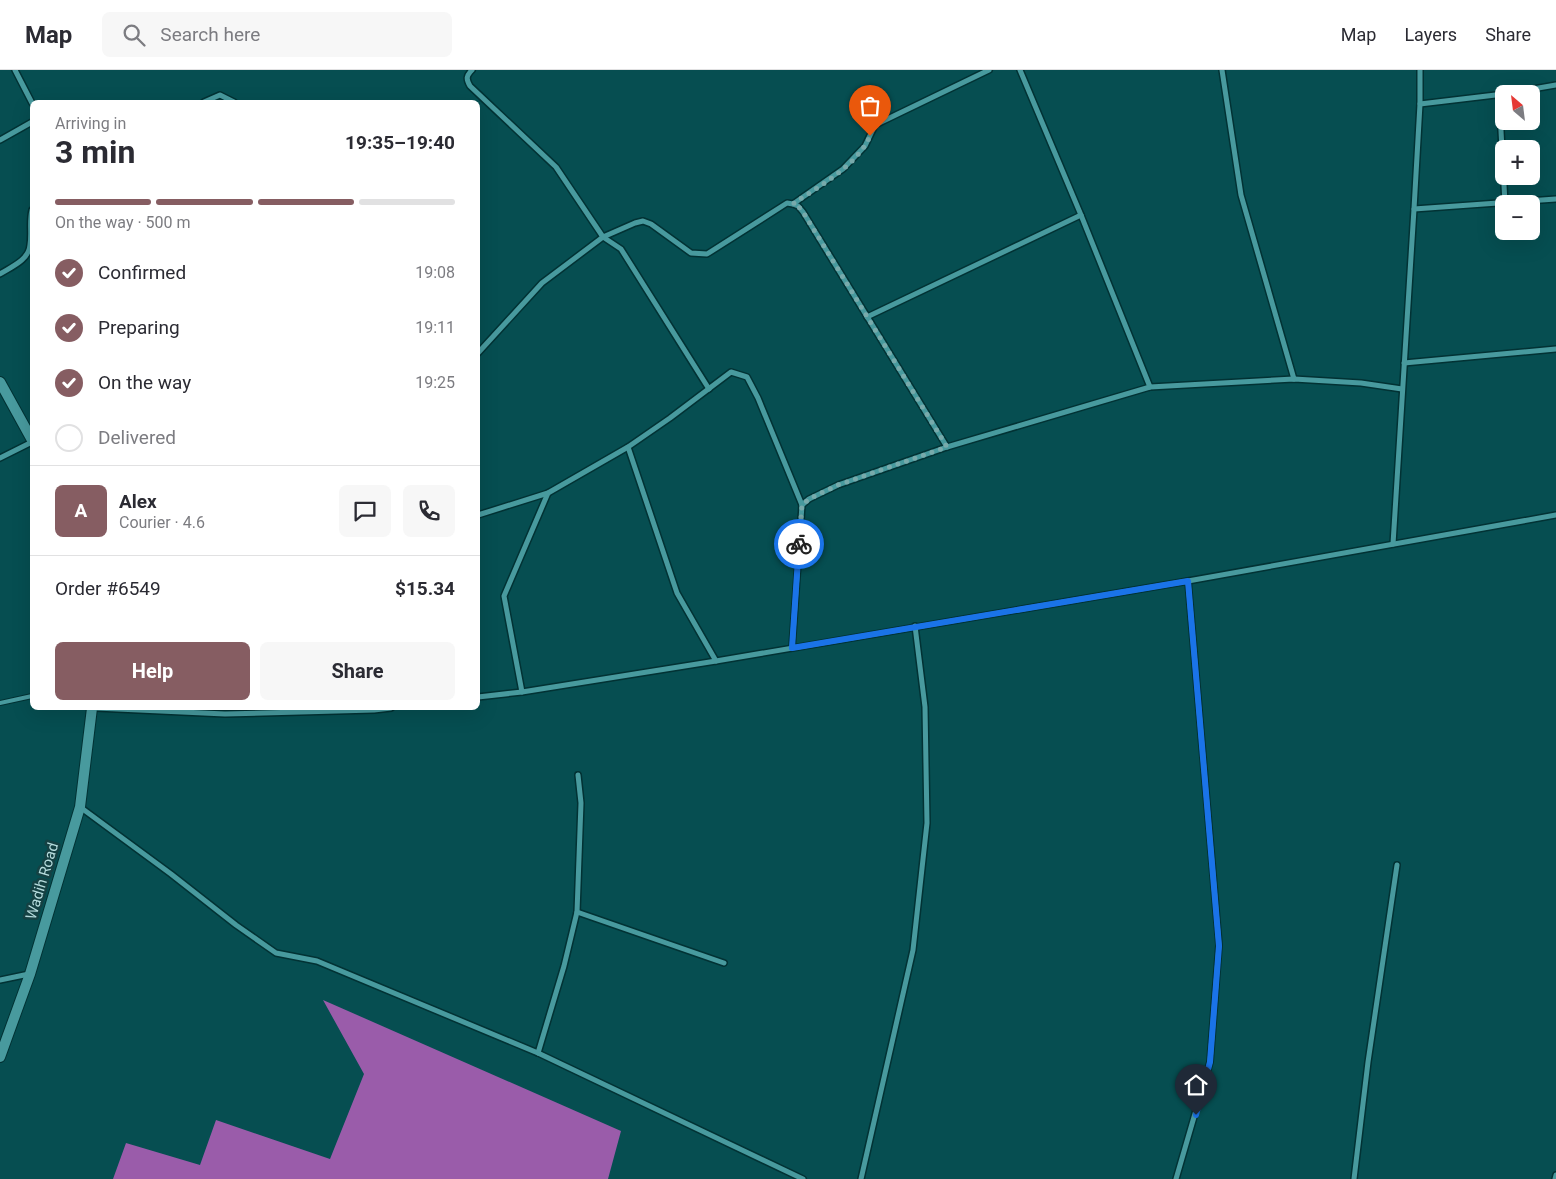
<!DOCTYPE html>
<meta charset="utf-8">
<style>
body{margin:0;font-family:Roboto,sans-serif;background:#f7f7f7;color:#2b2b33;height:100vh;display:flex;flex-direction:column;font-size:19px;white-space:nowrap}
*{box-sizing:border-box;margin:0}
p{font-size:16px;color:#7c7c81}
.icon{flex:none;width:28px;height:28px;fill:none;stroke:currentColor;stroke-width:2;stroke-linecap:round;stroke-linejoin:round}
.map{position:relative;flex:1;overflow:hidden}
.panel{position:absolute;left:30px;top:30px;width:450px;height:610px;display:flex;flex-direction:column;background:#fff;border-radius:8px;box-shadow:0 5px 20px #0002}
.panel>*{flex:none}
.needle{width:32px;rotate:332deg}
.controls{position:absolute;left:1495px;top:15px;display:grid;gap:10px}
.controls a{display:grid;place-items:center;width:45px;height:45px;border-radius:8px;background:#fff;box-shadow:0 5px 20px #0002;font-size:25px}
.pin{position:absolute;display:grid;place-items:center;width:42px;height:42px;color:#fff;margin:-51px -21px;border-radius:50% 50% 50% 0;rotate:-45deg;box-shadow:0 0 5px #0007}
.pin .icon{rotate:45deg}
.courier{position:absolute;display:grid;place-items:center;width:50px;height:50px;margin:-25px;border:4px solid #1a73e8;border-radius:50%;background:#fff;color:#222;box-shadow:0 1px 6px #0007}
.head em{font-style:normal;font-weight:700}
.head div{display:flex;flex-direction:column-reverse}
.head{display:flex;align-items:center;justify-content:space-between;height:85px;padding:0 25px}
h1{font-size:32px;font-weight:700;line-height:38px}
.bar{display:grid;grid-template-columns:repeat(4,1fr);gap:8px 5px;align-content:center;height:60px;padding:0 25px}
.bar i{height:6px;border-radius:4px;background:#e1e1e2}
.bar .selected{background:#865d62}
.bar p{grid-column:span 4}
.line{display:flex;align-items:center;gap:12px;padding:0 25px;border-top:1px solid #e1e1e2}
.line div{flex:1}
.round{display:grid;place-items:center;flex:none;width:52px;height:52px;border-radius:8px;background:#f7f7f7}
ol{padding:0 25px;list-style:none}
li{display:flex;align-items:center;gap:15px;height:55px}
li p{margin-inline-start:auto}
li .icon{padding:5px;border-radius:50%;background:#865d62;color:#fff;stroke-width:4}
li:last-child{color:#7c7c81}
li i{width:28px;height:28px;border:2px solid #e1e1e2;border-radius:50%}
.action{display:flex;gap:10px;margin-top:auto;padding:10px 25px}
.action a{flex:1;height:58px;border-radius:8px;background:#865d62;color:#fff;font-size:20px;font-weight:700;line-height:58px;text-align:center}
.action a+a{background:#f7f7f7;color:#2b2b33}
header{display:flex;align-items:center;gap:30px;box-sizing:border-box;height:70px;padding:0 25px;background:#fff;border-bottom:1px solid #e1e1e2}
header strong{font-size:24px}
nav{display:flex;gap:28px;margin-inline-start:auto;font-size:18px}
.search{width:350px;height:45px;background:#f7f7f7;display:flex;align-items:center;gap:12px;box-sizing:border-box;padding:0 18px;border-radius:8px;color:#7c7c81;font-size:19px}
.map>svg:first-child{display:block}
</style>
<header>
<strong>Map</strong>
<div class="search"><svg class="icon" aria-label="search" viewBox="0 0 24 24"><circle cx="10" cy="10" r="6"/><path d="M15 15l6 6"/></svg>Search here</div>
<nav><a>Map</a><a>Layers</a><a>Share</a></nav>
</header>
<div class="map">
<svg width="1556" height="1109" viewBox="0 0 1556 1109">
<rect width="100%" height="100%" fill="#064e51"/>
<path fill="#9a5caa" d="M323,930L621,1061L608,1109H113L126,1073L200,1095L216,1050L330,1089L364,1004Z"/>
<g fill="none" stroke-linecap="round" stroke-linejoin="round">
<defs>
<path id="lane" d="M0,633L32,626"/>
<g id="street">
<path d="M15,0L32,33"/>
<path d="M472,0C466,6 466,9 470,16L556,97L603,167L621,179L709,319"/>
<path d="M1020,0L1081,145L1150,317"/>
<path d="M1222,0L1241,125L1294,309"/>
<path d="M1504,24L1556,15"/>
<path d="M1499,25L1505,133"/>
<path d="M204,32L220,25L234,32"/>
<path d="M1420,34L1504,24"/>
<path d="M0,70L32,52"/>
<path d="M793,134L798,136L803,142L947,377"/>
<path d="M1414,139L1556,129"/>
<path d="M0,204C11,197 29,190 30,175C32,163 29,152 32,140"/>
<path d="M867,247L1081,145"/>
<path d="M478,283L542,213L603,167L635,153L643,151L651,154L691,183L707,184L787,133L793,134L843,99L865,76L875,55L989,0"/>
<path d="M1404,293L1556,279"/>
<path d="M628,377L677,523L716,591"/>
<path d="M0,388L32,372"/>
<path d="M802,435L809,429L838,415L947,377L1150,317L1294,309L1361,313L1402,319"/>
<path d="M478,445L548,423L628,377L670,348L731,302L747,307L758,328L802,435L792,578"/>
<path d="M1393,474L1414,139L1420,34V0"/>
<path d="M522,622L504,526L548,423"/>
<path d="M478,627L522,622L716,591L1188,511L1556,445"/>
<path d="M96,638L225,644L374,640L391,638"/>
<path d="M80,737L171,804L236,855L276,883L317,891L538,983L803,1109"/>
<path d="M577,842L724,893"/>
<path d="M0,910L29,904"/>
<path d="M538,983L564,896L577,842L581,733L578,705"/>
<path d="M861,1109L913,880L927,753L925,637L915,556"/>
<path d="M1176,1109L1210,992L1219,875L1188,511"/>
<path d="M1354,1109L1368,992L1397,795"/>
<path d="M1555,1109L1556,1105"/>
</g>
<g id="secondary">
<path d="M0,312L32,370"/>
<path d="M0,987L30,904L80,737L92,638"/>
</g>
</defs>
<use href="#lane" stroke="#023234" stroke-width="6"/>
<use href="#street" stroke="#023234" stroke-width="8"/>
<use href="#secondary" stroke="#023234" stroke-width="12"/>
<use href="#lane" stroke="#489a9e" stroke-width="4"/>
<use href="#street" stroke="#489a9e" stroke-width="5"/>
<use href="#secondary" stroke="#489a9e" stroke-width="10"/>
</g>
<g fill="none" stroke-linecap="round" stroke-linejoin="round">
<path stroke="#78aaab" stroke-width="5" stroke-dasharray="0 9" d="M799,474L802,435L809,429L838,415L947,377L803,142L798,136L793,134C820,115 856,97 870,66"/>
<path stroke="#1a73e8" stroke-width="6" d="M799,474L792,578L1188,511L1219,876L1210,992L1196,1045"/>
</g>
<g text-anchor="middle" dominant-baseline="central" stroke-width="5" stroke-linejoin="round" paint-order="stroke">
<g font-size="15" fill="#b5dbdc" stroke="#154143">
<text transform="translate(42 811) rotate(-73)">Wadih Road</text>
</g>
</g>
</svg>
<div class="controls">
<a><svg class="needle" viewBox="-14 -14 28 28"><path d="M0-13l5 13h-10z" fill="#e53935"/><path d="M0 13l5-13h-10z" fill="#7c7c81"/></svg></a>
<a>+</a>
<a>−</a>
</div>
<div class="pin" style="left:870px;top:66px;background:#ea580c"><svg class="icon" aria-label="bag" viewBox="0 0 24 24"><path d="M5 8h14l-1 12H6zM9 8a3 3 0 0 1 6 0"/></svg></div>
<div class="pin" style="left:1196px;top:1045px;background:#1f2937"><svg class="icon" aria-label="home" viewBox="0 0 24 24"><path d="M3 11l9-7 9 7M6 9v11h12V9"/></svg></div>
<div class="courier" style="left:799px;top:474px"><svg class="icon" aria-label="bike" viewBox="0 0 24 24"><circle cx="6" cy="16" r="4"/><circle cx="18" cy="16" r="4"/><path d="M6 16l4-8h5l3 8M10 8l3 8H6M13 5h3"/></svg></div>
<section class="panel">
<div class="head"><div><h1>3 min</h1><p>Arriving in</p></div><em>19:35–19:40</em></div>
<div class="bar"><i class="selected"></i><i class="selected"></i><i class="selected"></i><i></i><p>On the way · 500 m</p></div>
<ol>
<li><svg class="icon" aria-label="check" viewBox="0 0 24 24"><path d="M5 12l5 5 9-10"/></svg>Confirmed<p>19:08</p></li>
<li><svg class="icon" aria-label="check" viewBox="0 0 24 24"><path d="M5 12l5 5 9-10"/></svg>Preparing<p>19:11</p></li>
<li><svg class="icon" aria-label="check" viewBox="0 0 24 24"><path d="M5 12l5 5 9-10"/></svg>On the way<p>19:25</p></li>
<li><i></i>Delivered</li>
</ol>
<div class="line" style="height:90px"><b class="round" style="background:#865d62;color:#fff">A</b><div><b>Alex</b><p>Courier · 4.6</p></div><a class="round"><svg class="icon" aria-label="chat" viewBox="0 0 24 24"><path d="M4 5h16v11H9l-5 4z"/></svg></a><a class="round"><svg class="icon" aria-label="phone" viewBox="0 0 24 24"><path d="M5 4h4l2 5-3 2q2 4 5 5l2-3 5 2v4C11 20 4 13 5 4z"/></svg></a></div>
<div class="line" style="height:65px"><div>Order #6549</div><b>$15.34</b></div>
<div class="action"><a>Help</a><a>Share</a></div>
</section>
</div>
